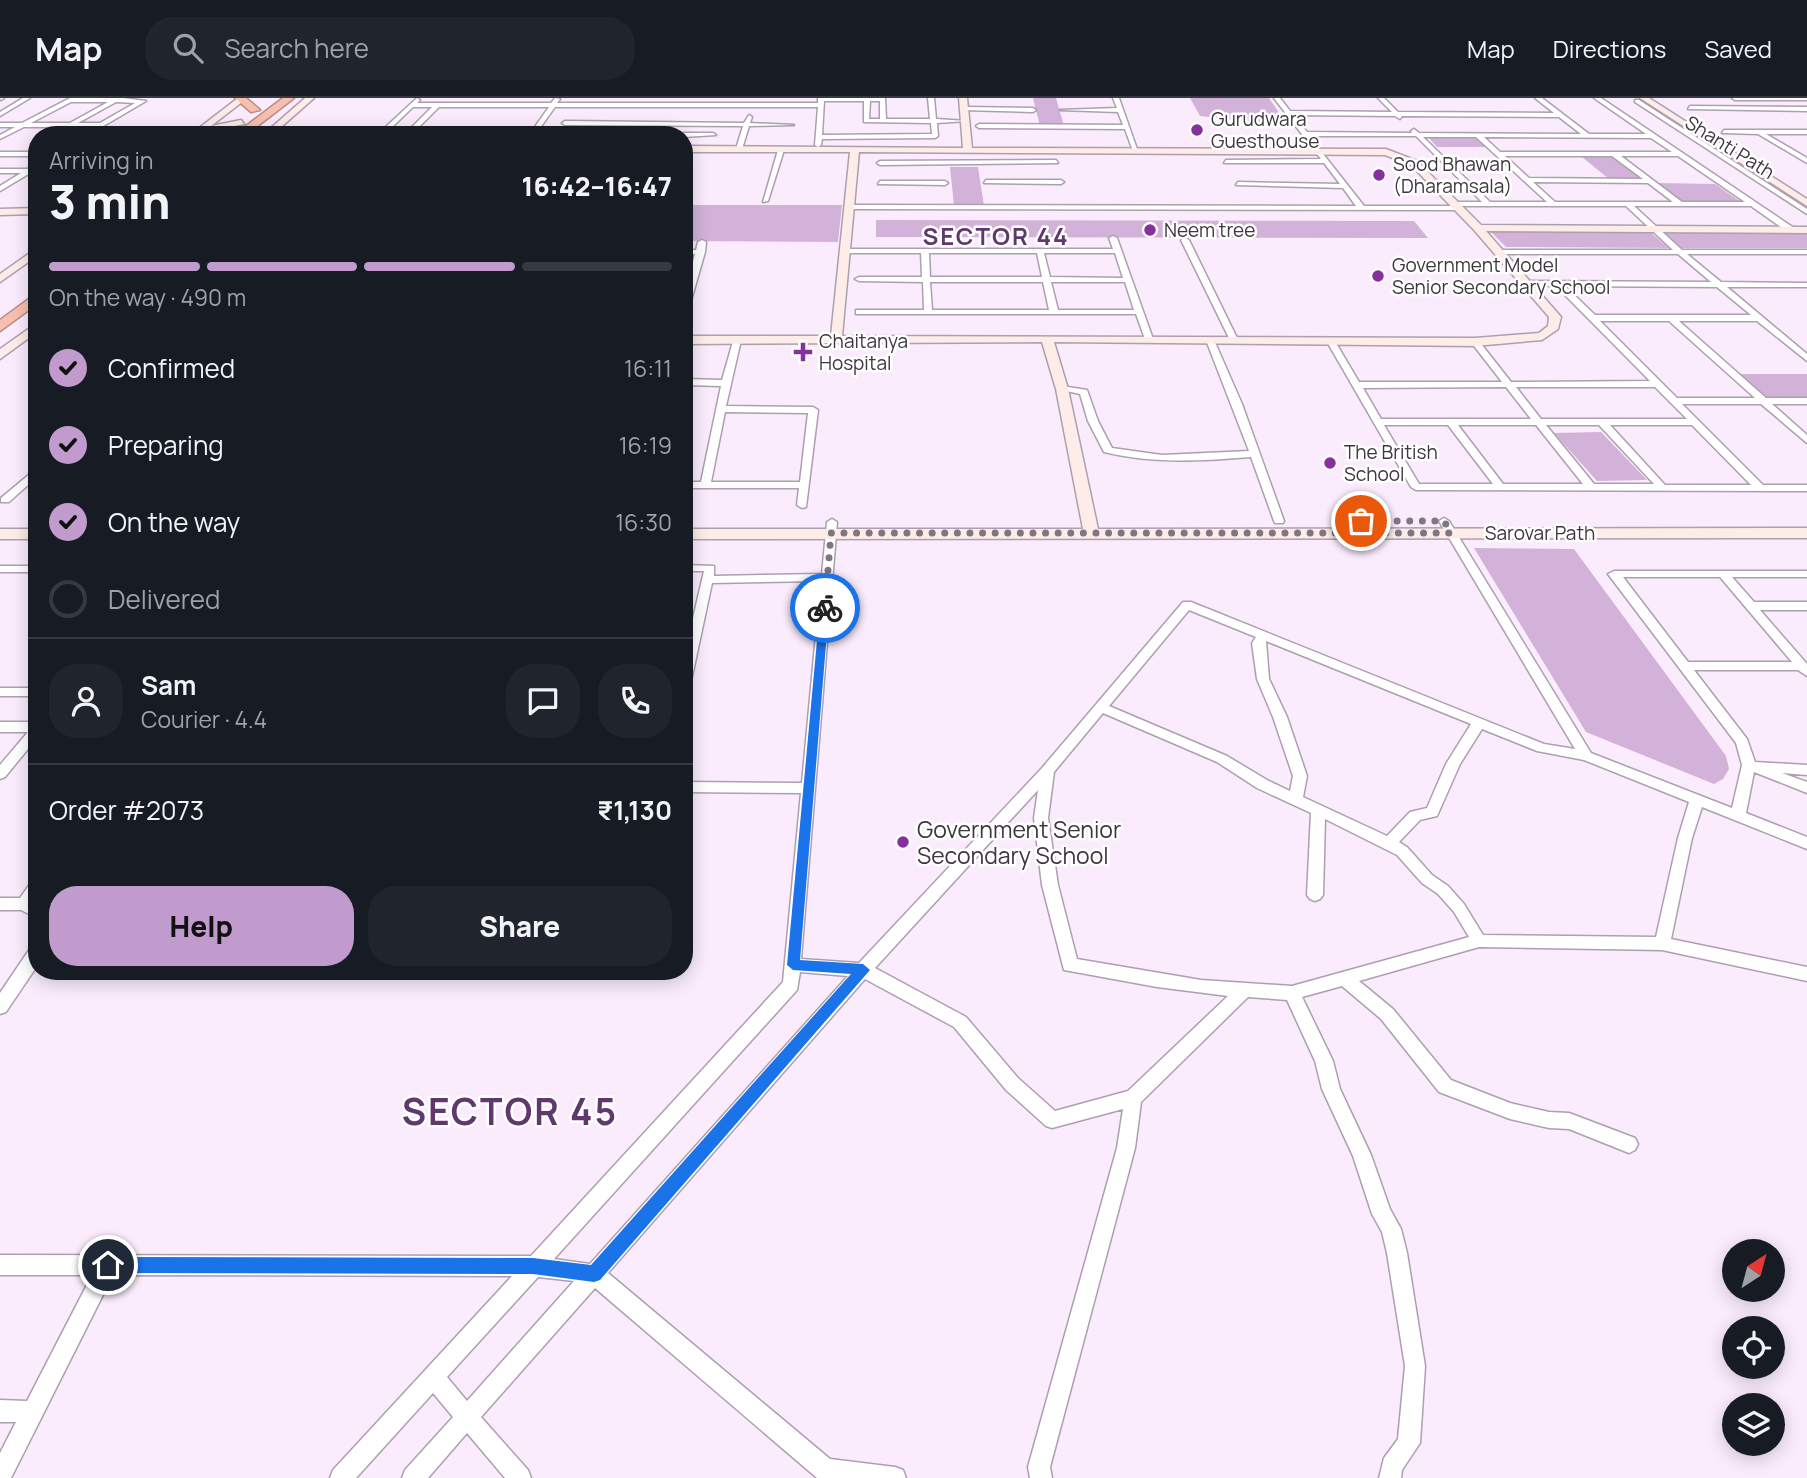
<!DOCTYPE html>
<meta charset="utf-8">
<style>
body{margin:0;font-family:Manrope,sans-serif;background:#20242c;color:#f1f3f6;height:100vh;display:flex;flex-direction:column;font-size:26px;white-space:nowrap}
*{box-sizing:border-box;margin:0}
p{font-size:23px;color:#9ea1a6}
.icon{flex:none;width:38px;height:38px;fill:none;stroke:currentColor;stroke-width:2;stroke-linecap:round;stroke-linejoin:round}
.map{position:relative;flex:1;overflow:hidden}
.drawer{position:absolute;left:28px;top:28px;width:665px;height:854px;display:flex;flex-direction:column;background:#171b24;border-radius:28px;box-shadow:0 4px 18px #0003}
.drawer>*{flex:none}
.needle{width:46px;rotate:36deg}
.tools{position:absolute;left:1722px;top:1141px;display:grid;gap:14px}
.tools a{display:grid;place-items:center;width:63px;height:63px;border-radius:50%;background:#171b24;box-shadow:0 4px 18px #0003;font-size:35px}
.pin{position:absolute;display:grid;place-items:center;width:60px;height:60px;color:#fff;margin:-30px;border:4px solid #fff;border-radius:50%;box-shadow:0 2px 7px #0007}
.courier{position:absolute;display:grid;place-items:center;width:70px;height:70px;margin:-35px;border:5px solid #1a73e8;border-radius:50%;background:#fff;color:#222;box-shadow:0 2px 9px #0007}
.summary em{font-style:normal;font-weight:800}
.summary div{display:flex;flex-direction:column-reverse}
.summary{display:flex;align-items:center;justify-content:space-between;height:119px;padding:0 21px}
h1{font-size:46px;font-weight:800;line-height:52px}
.bar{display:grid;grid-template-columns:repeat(4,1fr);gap:10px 7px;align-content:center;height:84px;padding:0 21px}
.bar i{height:9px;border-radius:5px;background:#363941}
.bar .current{background:#c19bce}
.bar p{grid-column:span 4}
.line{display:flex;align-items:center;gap:18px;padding:0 21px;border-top:2px solid #363941}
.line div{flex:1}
.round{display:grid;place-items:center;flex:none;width:74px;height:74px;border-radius:28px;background:#20242c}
ol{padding:0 21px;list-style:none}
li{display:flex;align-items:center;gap:21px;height:77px}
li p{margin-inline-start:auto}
li .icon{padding:7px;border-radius:50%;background:#c19bce;color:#111;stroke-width:4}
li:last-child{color:#9ea1a6}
li i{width:38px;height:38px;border:4px solid #363941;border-radius:50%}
.cta{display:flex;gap:14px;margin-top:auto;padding:14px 21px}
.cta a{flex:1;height:80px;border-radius:28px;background:#c19bce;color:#111;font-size:28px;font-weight:800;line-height:80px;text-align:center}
.cta a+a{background:#20242c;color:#f1f3f6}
header{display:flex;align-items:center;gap:42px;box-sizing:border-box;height:98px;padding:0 35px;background:#171b24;border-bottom:2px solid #363941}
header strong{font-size:33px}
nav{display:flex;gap:38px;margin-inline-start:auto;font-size:24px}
.search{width:490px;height:63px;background:#20242c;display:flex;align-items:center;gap:18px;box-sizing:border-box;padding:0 24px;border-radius:28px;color:#9ea1a6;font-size:26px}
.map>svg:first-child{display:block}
</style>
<header>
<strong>Map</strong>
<div class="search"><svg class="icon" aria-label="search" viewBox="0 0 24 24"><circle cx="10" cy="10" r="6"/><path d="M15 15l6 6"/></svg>Search here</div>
<nav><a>Map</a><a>Directions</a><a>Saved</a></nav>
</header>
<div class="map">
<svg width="1807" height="1380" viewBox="0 0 1807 1380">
<rect width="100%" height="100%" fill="#faecfd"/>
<g fill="#d3b2d9">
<path d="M1033,0H1056L1064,28H1040Z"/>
<path d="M1190,0H1269L1288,28L1200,18Z"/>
<path d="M420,31H534L530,37H414Z"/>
<path d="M1428,39L1476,40L1486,49H1437Z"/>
<path d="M1582,59H1613L1642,81H1609Z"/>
<path d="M950,69H978L984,108H954Z"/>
<path d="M1658,85L1715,86L1741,104H1682Z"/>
<path d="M684,107H842L838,144L684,143Z"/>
<path d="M876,122L1414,123L1428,140L876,139Z"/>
<path d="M1490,133H1649L1669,150L1506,149Z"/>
<path d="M1662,134H1807V150H1681Z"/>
<path d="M1740,276H1807V301L1767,300Z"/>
<path d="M1601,334L1647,382L1597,383L1554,335Z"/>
<path d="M1474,450L1574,451L1726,658L1729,671L1723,681L1714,686L1586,634Z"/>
</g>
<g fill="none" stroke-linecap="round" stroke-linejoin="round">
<defs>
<g id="street">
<path d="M0,0H4L1,2Z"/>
<path d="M23,0H30L0,18V14Z"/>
<path d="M70,0H123L146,3L95,33L90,32L94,29H24L0,41V37L15,29H0V25H22ZM71,4H108L70,25H31ZM116,4L135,5L100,25H78Z"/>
<path d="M417,0L420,2L417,5H551L555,0L560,1L557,5H818V0H885L886,21H930L928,0H934L936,21L967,23L937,25L938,38L935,40L822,41L821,47L818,49L815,47L818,9H555L535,37H529L549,9H439L411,37H404L432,9H413L384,37H377ZM824,3H864V24L931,25L932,36L822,37ZM870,3H880V21H869Z"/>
<path d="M1113,0H1119L1138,54L1133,53L1125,31L979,30L976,28L979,26L1123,27L1118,14L1060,12L1117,10Z"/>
<path d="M1274,0H1280L1290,13L1392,14L1378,0H1384L1398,14L1554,15L1535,0H1542L1589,36H1646L1594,0H1601L1794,130V134H1788L1751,108H1634L1682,152H1807V156H1687L1721,184L1807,185V189H1727L1807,256V263L1757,223H1679L1766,300H1807V306H1772L1807,337V345L1761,306H1682L1763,387H1807V393L1416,392L1411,389L1326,242L1327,240H1333L1359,284H1502L1471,244L1475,241L1478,242L1511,284L1650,283L1556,188L1527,187L1523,185L1527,183L1711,184L1678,156H1500L1496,154L1500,152H1673L1626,108H1459L1462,110L1458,112L850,111L846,109L850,107L1356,108L1343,90L1236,87L1238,84L1340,86L1324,65H1224L1226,62L1321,61ZM1293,17L1395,18L1400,21L1402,18L1559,19L1581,36L1419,35L1414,31L1411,33L1412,35L1307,34ZM1309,38H1416L1482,104H1455L1451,106L1454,108H1364ZM1423,39H1476L1547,104H1490ZM1484,39L1651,40L1672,54H1500ZM1505,58H1612L1643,81L1529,80ZM1621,58H1678L1745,104H1682ZM1533,84L1648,85L1673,104H1555ZM1565,188L1717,189L1751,217H1595ZM1600,223H1669L1755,300H1677ZM1506,289L1531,321H1381L1363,290ZM1516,289H1655L1687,321H1541ZM1384,327H1448L1493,386H1419ZM1458,327H1536L1583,386H1503ZM1546,327H1599L1654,386H1594ZM1610,327H1692L1751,387H1665Z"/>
<path d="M1732,0H1807V2H1735Z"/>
<path d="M1635,2H1639L1807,111V116L1635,4Z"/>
<path d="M1690,8L1807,9V13L1688,11Z"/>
<path d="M965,9L1033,10L1036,12L1033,14L963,12Z"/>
<path d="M749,17L752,19L750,25L794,27L749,28L742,51L739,53L736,51L743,28L565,27L562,25L565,23L744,25Z"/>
<path d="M1724,32H1807V36H1766L1807,60V65L1758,36L1722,35Z"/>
<path d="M684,35H713L716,37L684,39V37H681Z"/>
<path d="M781,50L784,52L768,103L763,104L778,52Z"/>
<rect x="0" y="54" width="37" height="4"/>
<path d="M1056,62L1058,65L880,67L877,65L880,63Z"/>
<path d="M37,66V71L0,93V88L21,75H0V71H27Z"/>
<path d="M986,82H1061L1064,84L1061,86L984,85Z"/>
<path d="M880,83H945L948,85L945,87L878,86Z"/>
<path d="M1113,138L1117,140L1153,241L1152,243L1145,241L1136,216H856V212H924L923,184L859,183L855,181L859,179H922L921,155H847L843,153L847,151H1113L1109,140ZM929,155H1037L1042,179H930ZM1044,155H1115L1123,180L1050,179ZM930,184H1043L1049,212H932ZM1051,184H1125L1134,212H1058Z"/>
<path d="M1185,140L1189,142L1238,242L1237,244L1230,242L1181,142Z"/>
<path d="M702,142L706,144L705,154L688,213L684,215V197L695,156H684V152H696L698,144Z"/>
<path d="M734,240L741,242L726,308L813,309L818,312L806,409L802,410L797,407L799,390H684V384H701L721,288L684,287V281L722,282ZM725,314L808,315L800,384H711Z"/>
<path d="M1207,240L1214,242L1242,306L1284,423L1283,425H1275L1274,423L1251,359C1201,363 1153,366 1104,354L1088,323L1080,296L1057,291L1062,288L1087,292L1098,323L1112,350L1162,357L1249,353L1206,242Z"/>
<path d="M37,370V379L9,404H1V400Z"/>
<path d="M1444,420L1449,423L1591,655L1732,710L1742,667L1736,645L1608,476L1614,473H1807V479H1732L1754,504H1807V512H1760L1807,566V578L1798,572H1694L1747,641L1755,664L1807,667V677L1782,675L1807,684V695L1754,674L1746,715L1807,739V751L1702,709L1692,740L1671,841L1807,869V883L1662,852L1479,849L1359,883L1393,911L1451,982L1510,1005L1549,1014L1569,1015L1635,1040L1638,1046L1635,1052L1629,1055L1569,1031L1549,1030L1510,1021L1439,994L1381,921L1342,888L1302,899L1333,963L1340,991L1371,1057L1390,1111L1401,1131L1407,1155L1425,1268L1420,1345L1402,1372L1401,1380H1379L1384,1360L1398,1341L1405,1268L1387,1155L1382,1134L1372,1116L1353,1058L1322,991L1315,963L1287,902L1248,899L1141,1004L1135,1050L1050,1369L1052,1380H1030L1028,1369L1117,1050L1123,1011L1052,1030L1046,1028L1006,992L954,929L865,881L608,1175L830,1361L895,1369L903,1372L906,1380H817L595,1190L481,1319L528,1372L531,1380H505L467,1335L428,1380H402L405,1372L453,1319L433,1295L356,1380H330L333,1372L512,1178L113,1177L11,1380H0V1355L16,1324H0V1302L27,1303L92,1177H0V1157L531,1158L783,884L801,695L684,694V684L802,685L821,483L712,485L690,588L684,592V559L704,473H684V467L714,468V478L822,476L827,424L832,421L837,424L801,861L859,865L1042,670L1183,504H1191L1544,646L1575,651L1439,423ZM1623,479H1720L1792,564H1688ZM1189,512L1256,539L1252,545L1257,581L1273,619L1293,678L1290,693L1267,682L1227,658L1109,608ZM1266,543L1471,626L1446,666L1427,710L1410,714L1387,738L1303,699L1307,678L1287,619L1269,581ZM1103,615L1217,664L1257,690L1311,715L1307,797L1310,801L1315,803L1320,801L1323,797L1325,721L1397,757L1422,785L1438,796L1454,814L1469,839L1292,888L1201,882L1077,861L1058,787L1048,720L1054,674ZM1482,631L1537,653L1584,662L1689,704L1678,740L1656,839L1483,837L1464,806L1448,788L1432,777L1407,749L1399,744L1420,722L1437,718L1460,666ZM1038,692L1034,720L1042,787L1064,872L1157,889L1228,898L1128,993L1055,1013L1018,980L966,919L875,870ZM800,874L848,878L590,1166L554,1161L797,892ZM538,1179L574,1183L467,1303L447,1279Z"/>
<rect x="0" y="468" width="37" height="6"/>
<rect x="0" y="590" width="37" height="8"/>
<path d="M0,624H37V640L5,679L0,681V667L28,634H0Z"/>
<path d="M37,781V799L34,804L37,806V820L21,812H0V800H20L32,783Z"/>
<path d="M37,848V868L6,914L0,916V895L31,849Z"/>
</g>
<g id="secondary">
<path d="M238,0L246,1L211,28L241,22L244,26L190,37Z"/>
<path d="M305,0H314L272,37H263Z"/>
<path d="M959,0H967L972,50L1386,51L1417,63L1481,127L1807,129V135L1486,133L1561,219L1558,231L1542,242L1475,248L1054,244L1068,291L1098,431L1807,430V440L684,441V431H1083L1056,291L1042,244L684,246V238H831L850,54H684V48L963,50ZM859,54L1385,57L1411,67L1474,132L1549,219L1548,228L1539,235L1475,240L842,238Z"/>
<path d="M1640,0H1649L1807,101V108Z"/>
<path d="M37,110V116L0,117V111Z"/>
<path d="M37,150V158L0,184V176Z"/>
<path d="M37,225V234L0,261V251Z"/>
<rect x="0" y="431" width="37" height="10"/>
</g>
<g id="highway">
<path d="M235,0H246L260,12L251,14Z"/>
<path d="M283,0H294L246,37H234Z"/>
<path d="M37,195V206L0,233V222Z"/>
</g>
</defs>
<use href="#street" stroke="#ac9faf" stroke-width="3"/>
<use href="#secondary" stroke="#ac9faf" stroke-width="3"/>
<use href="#highway" stroke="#b78f87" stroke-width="3"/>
<use href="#street" fill="#fff" fill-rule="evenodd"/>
<use href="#secondary" fill="#fdece7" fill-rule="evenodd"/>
<use href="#highway" fill="#f9bfae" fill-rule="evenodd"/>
</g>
<path fill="#1a73e8" d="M825,507L829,510L800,862L863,866L870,872L600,1182L594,1184L533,1176L108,1175L102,1173L100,1167L102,1162L108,1159L533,1160L591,1167L851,876L793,872L787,867L820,510Z"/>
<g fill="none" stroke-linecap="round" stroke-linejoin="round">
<path stroke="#7f7681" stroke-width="7" stroke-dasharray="0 12.6" d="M825,510L831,435H1451L1444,423H1361"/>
</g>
<g fill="#86309d" stroke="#fff" stroke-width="2.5">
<circle cx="1197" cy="32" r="7"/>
<circle cx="1379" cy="77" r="7"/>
<circle cx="1150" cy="132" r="7"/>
<circle cx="1378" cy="178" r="7"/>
<path d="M799.5 243.5h7v7h7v7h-7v7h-7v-7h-7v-7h7z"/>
<circle cx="1330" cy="365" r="7"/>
<circle cx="903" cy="744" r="7"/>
</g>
<g text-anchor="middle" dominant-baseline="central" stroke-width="5" stroke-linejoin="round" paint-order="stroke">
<g font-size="19" fill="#3d373e" stroke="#fff" text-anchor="start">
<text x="1211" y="21">Gurudwara<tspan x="1211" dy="22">Guesthouse</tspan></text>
<text x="1393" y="66">Sood Bhawan<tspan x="1393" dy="22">(Dharamsala)</tspan></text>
<text x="1164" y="132">Neem tree</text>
<text x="1392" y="167">Government Model<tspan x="1392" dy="22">Senior Secondary School</tspan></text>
<text x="819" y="243">Chaitanya<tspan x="819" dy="22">Hospital</tspan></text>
<text x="1344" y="354">The British<tspan x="1344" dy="22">School</tspan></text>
</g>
<g font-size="19" fill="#3d373e" stroke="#fff">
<text transform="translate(1730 49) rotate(32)">Shanti Path</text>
<text x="1540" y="435">Sarovar Path</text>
</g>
<g font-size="23" fill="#3d373e" stroke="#fff" text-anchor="start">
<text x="917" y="731">Government Senior<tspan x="917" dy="26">Secondary School</tspan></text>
</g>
<g font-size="24" font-weight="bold" letter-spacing="2" fill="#61386e" stroke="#fff">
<text x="996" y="137">SECTOR 44</text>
</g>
<g font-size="37" font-weight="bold" letter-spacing="2" fill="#61386e" stroke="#fff">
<text x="510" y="1013">SECTOR 45</text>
</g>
</g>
</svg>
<div class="tools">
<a><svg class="needle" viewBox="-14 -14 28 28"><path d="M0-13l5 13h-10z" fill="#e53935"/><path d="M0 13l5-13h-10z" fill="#9ea1a6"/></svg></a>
<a><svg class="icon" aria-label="locate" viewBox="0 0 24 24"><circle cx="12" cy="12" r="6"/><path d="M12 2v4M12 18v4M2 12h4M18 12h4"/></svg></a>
<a><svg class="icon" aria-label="layers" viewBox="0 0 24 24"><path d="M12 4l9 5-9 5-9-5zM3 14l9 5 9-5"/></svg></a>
</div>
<div class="pin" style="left:1361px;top:423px;background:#ea580c"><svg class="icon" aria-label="bag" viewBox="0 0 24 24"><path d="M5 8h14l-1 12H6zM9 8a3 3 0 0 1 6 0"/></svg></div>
<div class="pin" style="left:108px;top:1167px;background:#1f2937"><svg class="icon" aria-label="home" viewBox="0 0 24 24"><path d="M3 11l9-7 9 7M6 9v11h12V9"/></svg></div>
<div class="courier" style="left:825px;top:510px"><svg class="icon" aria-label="bike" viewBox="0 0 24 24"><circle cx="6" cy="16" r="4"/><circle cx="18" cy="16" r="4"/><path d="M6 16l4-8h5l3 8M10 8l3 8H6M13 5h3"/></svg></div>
<section class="drawer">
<div class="summary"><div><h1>3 min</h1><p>Arriving in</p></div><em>16:42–16:47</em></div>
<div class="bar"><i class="current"></i><i class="current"></i><i class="current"></i><i></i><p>On the way · 490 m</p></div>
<ol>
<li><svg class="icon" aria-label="check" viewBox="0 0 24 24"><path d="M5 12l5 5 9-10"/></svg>Confirmed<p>16:11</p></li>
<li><svg class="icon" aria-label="check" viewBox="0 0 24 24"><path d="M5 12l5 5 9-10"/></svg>Preparing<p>16:19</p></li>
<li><svg class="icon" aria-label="check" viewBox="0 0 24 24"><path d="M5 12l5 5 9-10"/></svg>On the way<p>16:30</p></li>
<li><i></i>Delivered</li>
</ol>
<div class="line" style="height:126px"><a class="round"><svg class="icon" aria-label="person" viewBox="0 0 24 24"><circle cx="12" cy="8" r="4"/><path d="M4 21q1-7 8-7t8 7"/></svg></a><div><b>Sam</b><p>Courier · 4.4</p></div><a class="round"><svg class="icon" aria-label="chat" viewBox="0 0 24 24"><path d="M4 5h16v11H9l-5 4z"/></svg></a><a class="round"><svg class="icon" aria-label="phone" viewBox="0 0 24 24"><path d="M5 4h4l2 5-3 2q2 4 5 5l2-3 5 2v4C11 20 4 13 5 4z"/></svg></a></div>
<div class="line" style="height:91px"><div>Order #2073</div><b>₹1,130</b></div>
<div class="cta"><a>Help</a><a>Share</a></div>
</section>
</div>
